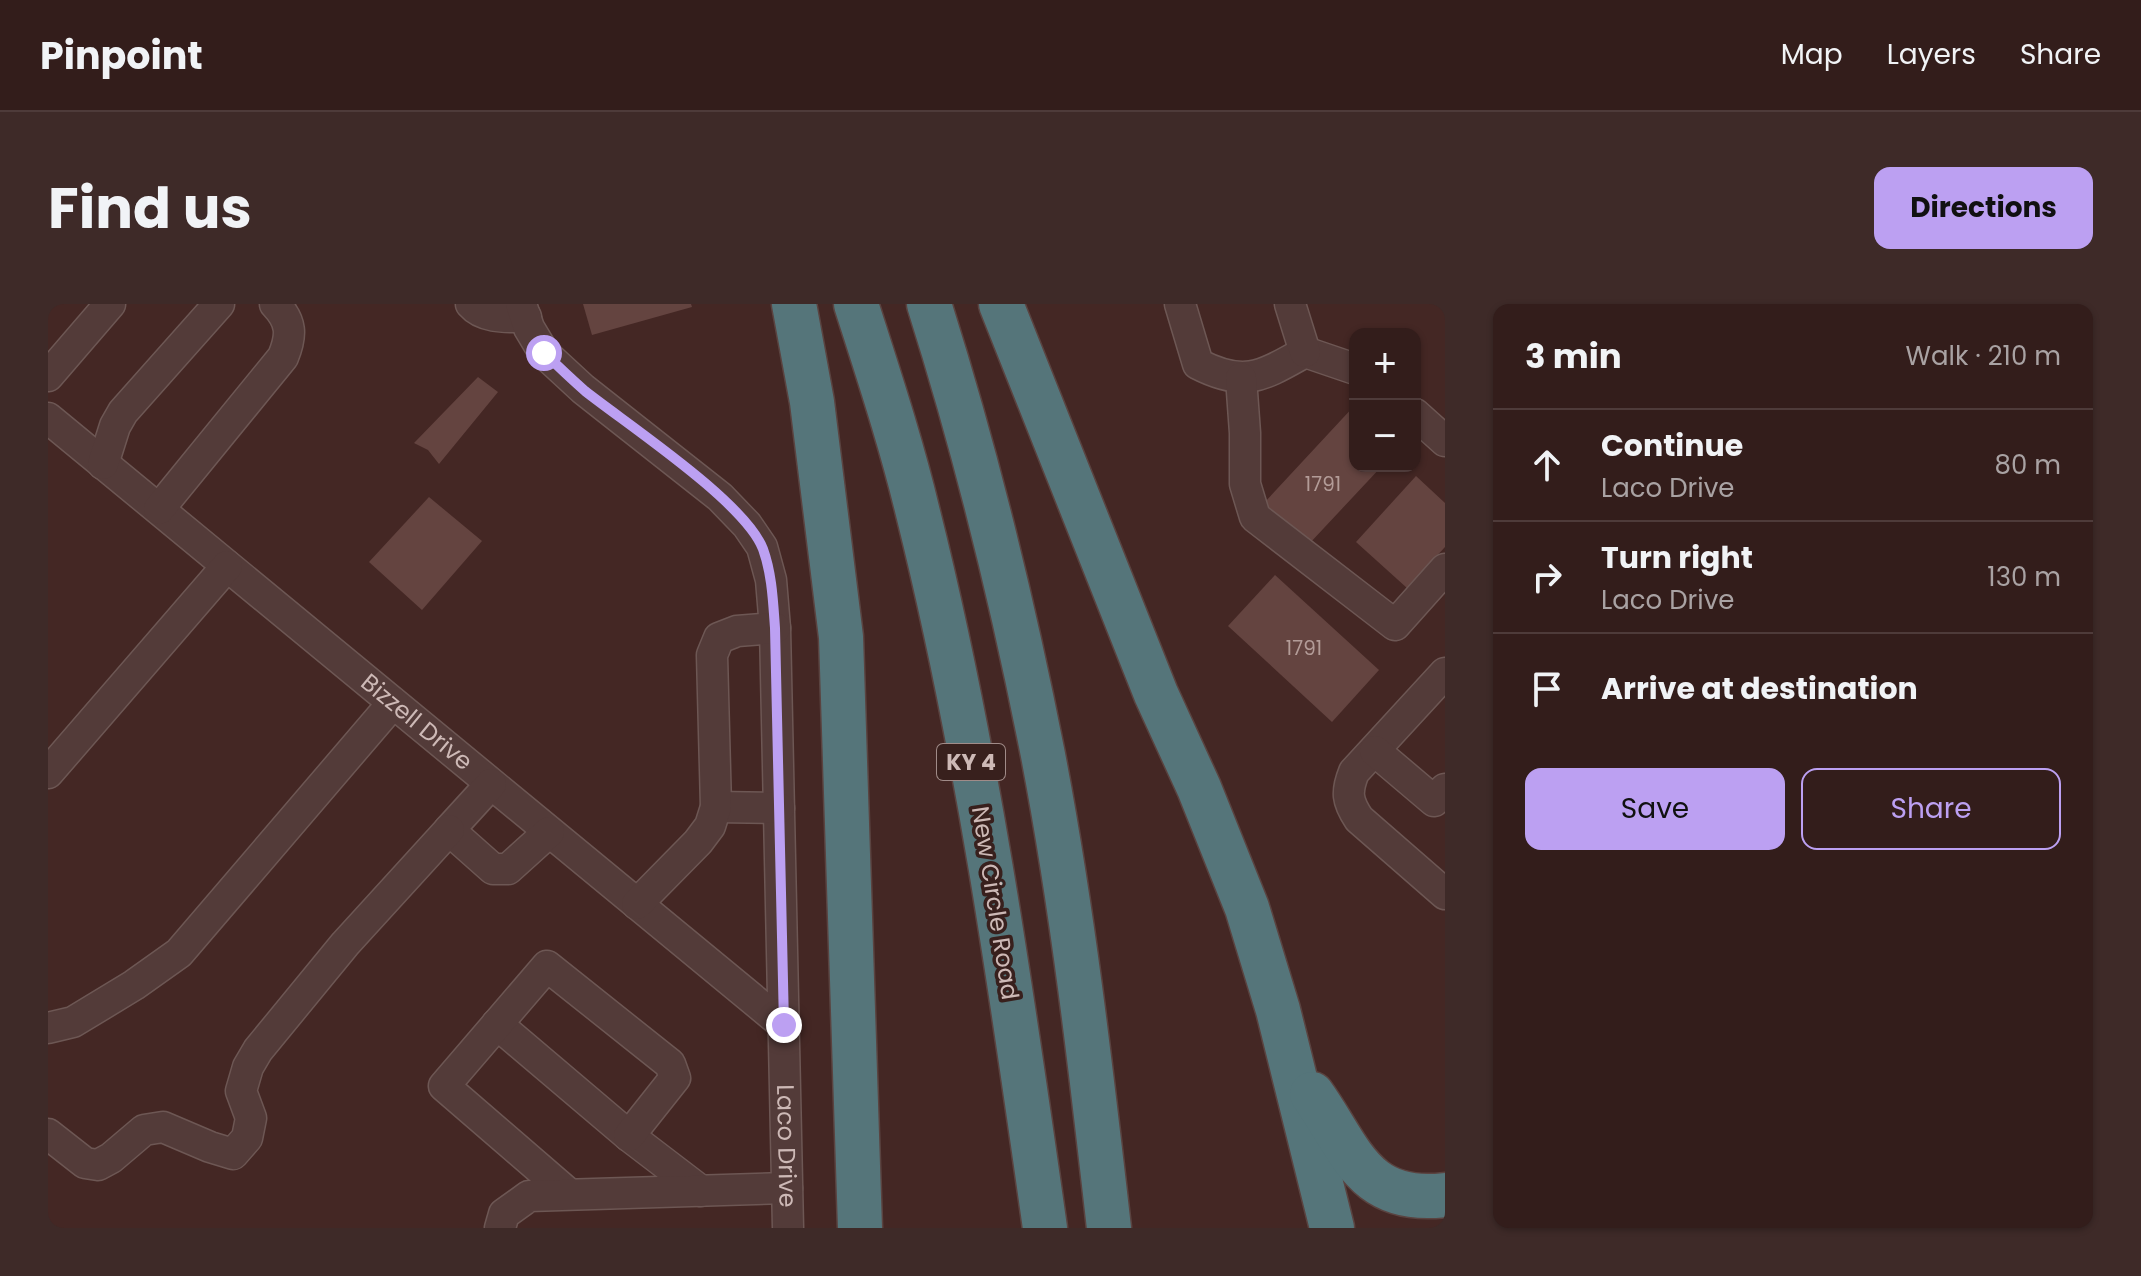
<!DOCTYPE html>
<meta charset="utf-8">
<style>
body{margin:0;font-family:Poppins,sans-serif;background:#3e2a28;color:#f1f3f6}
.controls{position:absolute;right:24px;top:24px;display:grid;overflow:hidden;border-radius:16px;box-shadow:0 2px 6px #0004}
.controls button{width:72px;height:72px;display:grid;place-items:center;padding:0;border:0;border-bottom:2px solid #4e3b3a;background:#331d1b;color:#f1f3f6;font:40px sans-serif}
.stop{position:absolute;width:24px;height:24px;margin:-18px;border:6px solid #bca0f2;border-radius:50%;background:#fff}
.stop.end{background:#bca0f2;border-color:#fff;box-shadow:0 2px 8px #0008}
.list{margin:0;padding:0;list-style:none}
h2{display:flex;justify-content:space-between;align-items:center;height:104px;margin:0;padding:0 32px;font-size:34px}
h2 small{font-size:26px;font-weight:400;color:#a9a2a3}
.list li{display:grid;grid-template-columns:52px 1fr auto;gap:24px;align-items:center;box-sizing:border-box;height:112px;padding:0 32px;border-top:2px solid #4e3b3a}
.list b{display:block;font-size:30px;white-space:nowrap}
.list p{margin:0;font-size:26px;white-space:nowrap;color:#a9a2a3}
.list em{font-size:26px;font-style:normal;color:#a9a2a3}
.actions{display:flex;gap:16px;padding:24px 32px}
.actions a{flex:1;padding:18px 0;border:2px solid #bca0f2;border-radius:16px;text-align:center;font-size:28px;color:#bca0f2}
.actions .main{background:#bca0f2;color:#111}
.icon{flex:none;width:44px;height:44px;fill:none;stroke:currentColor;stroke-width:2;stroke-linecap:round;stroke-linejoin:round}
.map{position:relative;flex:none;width:1397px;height:924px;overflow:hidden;border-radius:16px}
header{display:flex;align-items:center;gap:48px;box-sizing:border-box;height:112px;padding:0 40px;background:#331d1b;border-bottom:2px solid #4e3b3a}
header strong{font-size:38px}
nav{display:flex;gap:44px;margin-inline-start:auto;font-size:28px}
.intro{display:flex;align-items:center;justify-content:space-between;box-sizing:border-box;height:192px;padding:0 48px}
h1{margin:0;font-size:56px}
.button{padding:20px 36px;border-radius:16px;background:#bca0f2;color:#111;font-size:28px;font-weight:700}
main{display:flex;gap:48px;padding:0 48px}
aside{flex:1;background:#331d1b;border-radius:16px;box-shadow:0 2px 6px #0004}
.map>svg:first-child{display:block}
</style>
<header>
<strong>Pinpoint</strong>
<nav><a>Map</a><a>Layers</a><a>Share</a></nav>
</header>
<div class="intro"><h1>Find us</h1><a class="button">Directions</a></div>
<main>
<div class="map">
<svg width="1397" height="924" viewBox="0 0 1397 924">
<rect width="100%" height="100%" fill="#442724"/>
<g fill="#644440">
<path d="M535,0H643L644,3L544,31Z"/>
<path d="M430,73L450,88L391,160L380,146L366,139Z"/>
<path d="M1307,101V162H1334L1261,240L1216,199Z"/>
<path d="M1368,172L1397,199V243L1359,284L1308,238Z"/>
<path d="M381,193L434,237L374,306L321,258Z"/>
<path d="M1227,271L1331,366L1284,418L1180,322Z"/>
</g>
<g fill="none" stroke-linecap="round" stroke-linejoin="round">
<defs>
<g id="minor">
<path d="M423,0C436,15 460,13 478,13"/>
<path id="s1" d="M473,0L481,24L496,49L535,85L672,193L699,221L714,243L723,276L727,324L740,924"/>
<path d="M1132,0L1150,60C1197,84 1214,72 1257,48L1307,65"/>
<path d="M1242,0L1257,48"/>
<path d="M0,72L62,0"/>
<path d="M1193,74L1197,129V180L1207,213L1347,321L1397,265"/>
<path d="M1367,110L1397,137"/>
<path id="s2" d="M0,114L736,721"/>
<path d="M55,160L67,122L75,108L171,0"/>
<path d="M111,205L235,53C244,31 244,18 227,0"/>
<path d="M1397,369L1306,468C1298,488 1299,497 1311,515L1397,590"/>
<path d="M1327,447L1386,497L1397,485"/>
<path d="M0,469L179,262"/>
<path d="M443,480L401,526L445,565H460L501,528"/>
<path d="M668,503L731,504"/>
<path d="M589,600L650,538L662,522L668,503L664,351L671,334L689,327L727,324"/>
<path d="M449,720L581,832L653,887"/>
<path d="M0,724L25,718L86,681L131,649L345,399"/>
<path d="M0,830L37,859L50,861L63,854L96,826L115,823L162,843L185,850L199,834L203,814L193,787L200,763L210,746L297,640L401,526"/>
<path d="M521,890L396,782L499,662L622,760L627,774L581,832"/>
<path d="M452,924L456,910L481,892L739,884"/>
</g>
<g id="highway">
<path d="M746,0L764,98L793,333L812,924"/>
<path d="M808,0C830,69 853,138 870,209C929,444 963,684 997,924"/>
<path d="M881,0C928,148 965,299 995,451C1025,607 1043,766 1061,924"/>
<path d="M953,0L1108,390L1151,484L1199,604L1230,706L1284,924"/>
<path d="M1264,790C1303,844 1314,901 1397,891"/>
</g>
</defs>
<use href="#minor" stroke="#6d5754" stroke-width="33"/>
<use href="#highway" stroke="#5a4340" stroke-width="47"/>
<use href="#minor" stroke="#533b39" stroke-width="30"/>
<use href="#highway" stroke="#55757a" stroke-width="44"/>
</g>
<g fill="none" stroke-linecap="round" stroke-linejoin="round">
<path stroke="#bca0f2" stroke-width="10" d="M496,49C510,62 523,75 537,87C580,121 697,198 715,245C724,270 725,297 727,324L736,721"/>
</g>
<g text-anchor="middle" stroke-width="7" stroke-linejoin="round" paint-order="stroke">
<g font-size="20" fill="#b39c98">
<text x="1275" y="187">1791</text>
<text x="1256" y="351">1791</text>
</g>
<rect fill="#38201d" stroke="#a08b88" stroke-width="2" x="889" y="440" width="68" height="36" rx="6"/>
<g font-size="22" font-weight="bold" fill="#cdb9b6">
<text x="923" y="466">KY 4</text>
</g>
<g font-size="24" fill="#cdb9b6" stroke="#38201d">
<text dy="8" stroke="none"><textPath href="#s2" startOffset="478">Bizzell Drive</textPath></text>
<text transform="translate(947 599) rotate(81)" y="8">New Circle Road</text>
<text dy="8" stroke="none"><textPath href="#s1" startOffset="948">Laco Drive</textPath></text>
</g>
</g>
</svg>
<div class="controls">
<button>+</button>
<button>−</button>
</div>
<div class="stop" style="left:496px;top:49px"></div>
<div class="stop end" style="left:736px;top:721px"></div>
</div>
<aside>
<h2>3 min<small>Walk · 210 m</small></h2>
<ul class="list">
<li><svg class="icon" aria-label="ahead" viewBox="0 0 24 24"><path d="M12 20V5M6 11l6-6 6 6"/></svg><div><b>Continue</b><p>Laco Drive</p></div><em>80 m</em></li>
<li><svg class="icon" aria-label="right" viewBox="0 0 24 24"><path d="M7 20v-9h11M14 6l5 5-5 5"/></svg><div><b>Turn right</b><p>Laco Drive</p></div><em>130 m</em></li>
<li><svg class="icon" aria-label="arrive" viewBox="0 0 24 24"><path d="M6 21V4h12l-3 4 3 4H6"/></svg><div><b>Arrive at destination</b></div></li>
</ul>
<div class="actions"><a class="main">Save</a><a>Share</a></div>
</aside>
</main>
